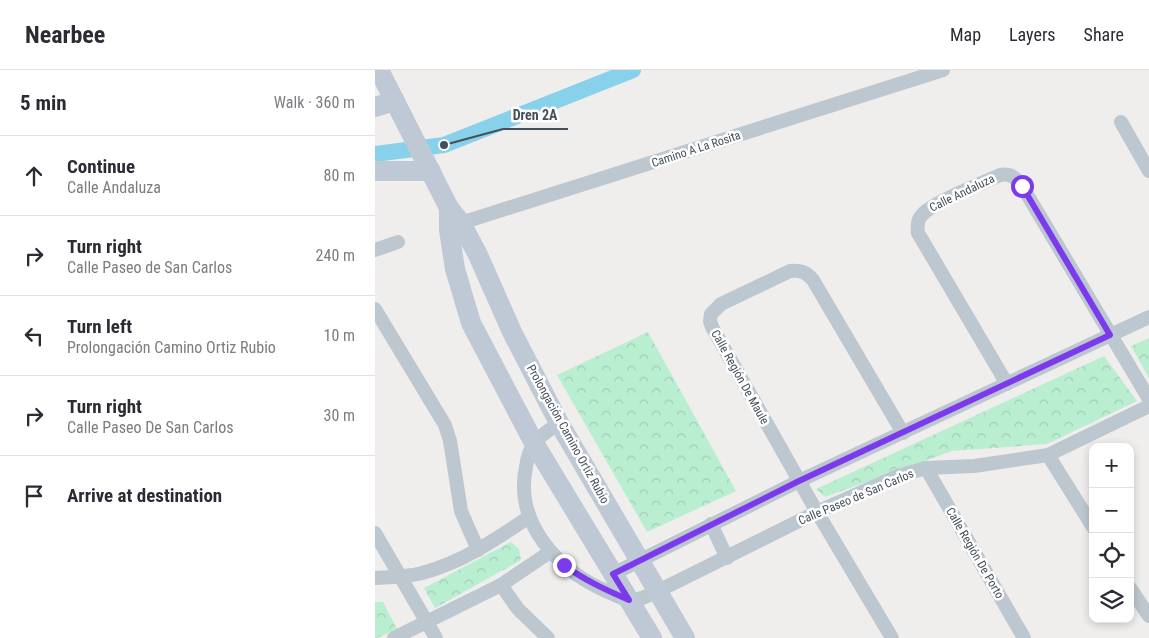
<!DOCTYPE html>
<meta charset="utf-8">
<style>
body{margin:0;font-family:"Roboto Condensed",sans-serif;background:#f2f2f3;color:#2b2b33}
.controls{position:absolute;right:15px;bottom:15px;display:grid;overflow:hidden;border-radius:10px;box-shadow:0 2px 8px #0003}
.controls button{width:45px;height:45px;display:grid;place-items:center;padding:0;border:0;border-bottom:1px solid #e1e1e2;background:#fff;color:#2b2b33;font:25px sans-serif}
.stop{position:absolute;width:15px;height:15px;margin:-11px;border:4px solid #7c3aed;border-radius:50%;background:#fff}
.stop.end{background:#7c3aed;border-color:#fff;box-shadow:0 1px 5px #0008}
.list{margin:0;padding:0;list-style:none}
h2{display:flex;justify-content:space-between;align-items:center;height:65px;margin:0;padding:0 20px;font-size:21px}
h2 small{font-size:16px;font-weight:400;color:#7c7c81}
.list li{display:grid;grid-template-columns:32px 1fr auto;gap:15px;align-items:center;box-sizing:border-box;height:80px;padding:0 20px;border-top:1px solid #e1e1e2}
.list b{display:block;font-size:19px;white-space:nowrap}
.list p{margin:0;font-size:16px;white-space:nowrap;color:#7c7c81}
.list em{font-size:16px;font-style:normal;color:#7c7c81}
.icon{flex:none;width:28px;height:28px;fill:none;stroke:currentColor;stroke-width:2;stroke-linecap:round;stroke-linejoin:round}
.map{position:relative;flex:none;width:774px;height:568px;overflow:hidden}
header{display:flex;align-items:center;gap:30px;box-sizing:border-box;height:70px;padding:0 25px;background:#fff;border-bottom:1px solid #e1e1e2}
header strong{font-size:24px}
nav{display:flex;gap:28px;margin-inline-start:auto;font-size:18px}
main{display:flex}
aside{flex:1;background:#fff}
.map>svg:first-child{display:block}
</style>
<header>
<strong>Nearbee</strong>
<nav><a>Map</a><a>Layers</a><a>Share</a></nav>
</header>
<main>
<aside>
<h2>5 min<small>Walk · 360 m</small></h2>
<ul class="list">
<li><svg class="icon" aria-label="ahead" viewBox="0 0 24 24"><path d="M12 20V5M6 11l6-6 6 6"/></svg><div><b>Continue</b><p>Calle Andaluza</p></div><em>80 m</em></li>
<li><svg class="icon" aria-label="right" viewBox="0 0 24 24"><path d="M7 20v-9h11M14 6l5 5-5 5"/></svg><div><b>Turn right</b><p>Calle Paseo de San Carlos</p></div><em>240 m</em></li>
<li><svg class="icon" aria-label="left" viewBox="0 0 24 24"><path d="M17 20v-9H6M10 6l-5 5 5 5"/></svg><div><b>Turn left</b><p>Prolongación Camino Ortiz Rubio</p></div><em>10 m</em></li>
<li><svg class="icon" aria-label="right" viewBox="0 0 24 24"><path d="M7 20v-9h11M14 6l5 5-5 5"/></svg><div><b>Turn right</b><p>Calle Paseo De San Carlos</p></div><em>30 m</em></li>
<li><svg class="icon" aria-label="arrive" viewBox="0 0 24 24"><path d="M6 21V4h12l-3 4 3 4H6"/></svg><div><b>Arrive at destination</b></div></li>
</ul>
</aside>
<div class="map">
<svg width="774" height="568" viewBox="0 0 774 568">
<defs>
<pattern id="park-crowns" width="20" height="18" patternUnits="userSpaceOnUse" patternTransform="scale(1.25)"><rect width="20" height="18" fill="#baeed1"/><path d="M2 6a3 3 0 1 1 6 0M12 15a3 3 0 1 1 6 0" fill="none" stroke="#a1ceb6"/></pattern>
</defs>
<rect width="100%" height="100%" fill="#f0eded"/>
<g fill="url(#park-crowns)">
<path d="M273,262L361,421L272,462L182,305Z"/>
<path d="M774,268V308L756,276Z"/>
<path d="M729,286L762,331L672,374L577,381L450,427L441,419Z"/>
<path d="M136,472L144,479L146,490L60,538L49,518Z"/>
<path d="M0,532H8L22,559L2,568H0Z"/>
</g>
<g fill="none" stroke-linecap="round" stroke-linejoin="round">
<path stroke="#87d1eb" stroke-width="16" d="M0,84L69,75L258,0"/>
<g stroke="#bdc7cf" stroke-width="14">
<path d="M746,52L774,101"/>
<path d="M79,157L86,153L568,0"/>
<path d="M0,180L23,172"/>
<path d="M0,239L70,355L75,371L86,441L103,480"/>
<path d="M632,314L543,163C542,156 542,150 547,145C556,133 608,113 625,105C636,103 641,108 647,116L774,329"/>
<path d="M184,353C176,359 166,365 160,372C155,379 152,389 151,397C139,452 182,499 229,520C236,523 246,529 254,530C263,531 275,525 283,521L442,442L523,406L551,398L599,396L673,385L774,336"/>
<path d="M673,385L718,457"/>
<path d="M551,398L649,568"/>
<path d="M336,454L352,488"/>
<path d="M0,463L61,568"/>
<path d="M238,504L424,411L774,247"/>
<path d="M0,508C15,507 32,507 47,503C86,493 120,470 154,447"/>
<path d="M126,515L143,539L173,568"/>
<path d="M755,518L774,546"/>
<path d="M19,568L126,515L175,482"/>
<path d="M517,568L442,442L337,257L335,251L336,244L346,234L415,201C426,200 431,202 438,210L528,363"/>
</g>
<g stroke="#bfc9d6" stroke-width="20">
<path d="M4,0L74,138L86,153L103,185L137,262L184,353L310,568"/>
<path d="M0,37L20,31"/>
<path d="M0,101H56"/>
<path d="M74,138V160L80,199L96,253L159,373L277,568"/>
</g>
</g>
<g fill="none" stroke-linecap="round" stroke-linejoin="round">
<path stroke="#7c3aed" stroke-width="6" d="M189,495C209,510 231,520 254,530L238,504L424,411L735,265L647,116"/>
</g>
<g text-anchor="middle" stroke-width="5" stroke-linejoin="round" paint-order="stroke">
<g font-size="12" fill="#454f5a" stroke="#fff">
<text transform="translate(321 79) rotate(-18)" y="4">Camino A La Rosita</text>
<text transform="translate(587 123) rotate(-26)" y="4">Calle Andaluza</text>
<text transform="translate(365 307) rotate(61)" y="4">Calle Región De Maule</text>
<text transform="translate(193 364) rotate(61)" y="4">Prolongación Camino Ortiz Rubio</text>
<text transform="translate(481 427) rotate(-23)" y="4">Calle Paseo de San Carlos</text>
<text transform="translate(600 483) rotate(60)" y="4">Calle Región De Porto</text>
</g>
</g>
<path fill="none" stroke="#454f5a" stroke-width="2" d="M69 75L128 59H193"/>
<circle fill="#454f5a" stroke="#fff" stroke-width="2" cx="69" cy="75" r="5"/>
<g font-size="14" text-anchor="middle" font-weight="bold" fill="#454f5a" stroke="#fff" stroke-width="5" stroke-linejoin="round" paint-order="stroke">
<text x="160" y="50">Dren 2A</text>
</g>
</svg>
<div class="controls">
<button>+</button>
<button>−</button>
<button><svg class="icon" aria-label="locate" viewBox="0 0 24 24"><circle cx="12" cy="12" r="6"/><path d="M12 2v4M12 18v4M2 12h4M18 12h4"/></svg></button>
<button><svg class="icon" aria-label="layers" viewBox="0 0 24 24"><path d="M12 4l9 5-9 5-9-5zM3 14l9 5 9-5"/></svg></button>
</div>
<div class="stop" style="left:647px;top:116px"></div>
<div class="stop end" style="left:189px;top:495px"></div>
</div>
</main>
